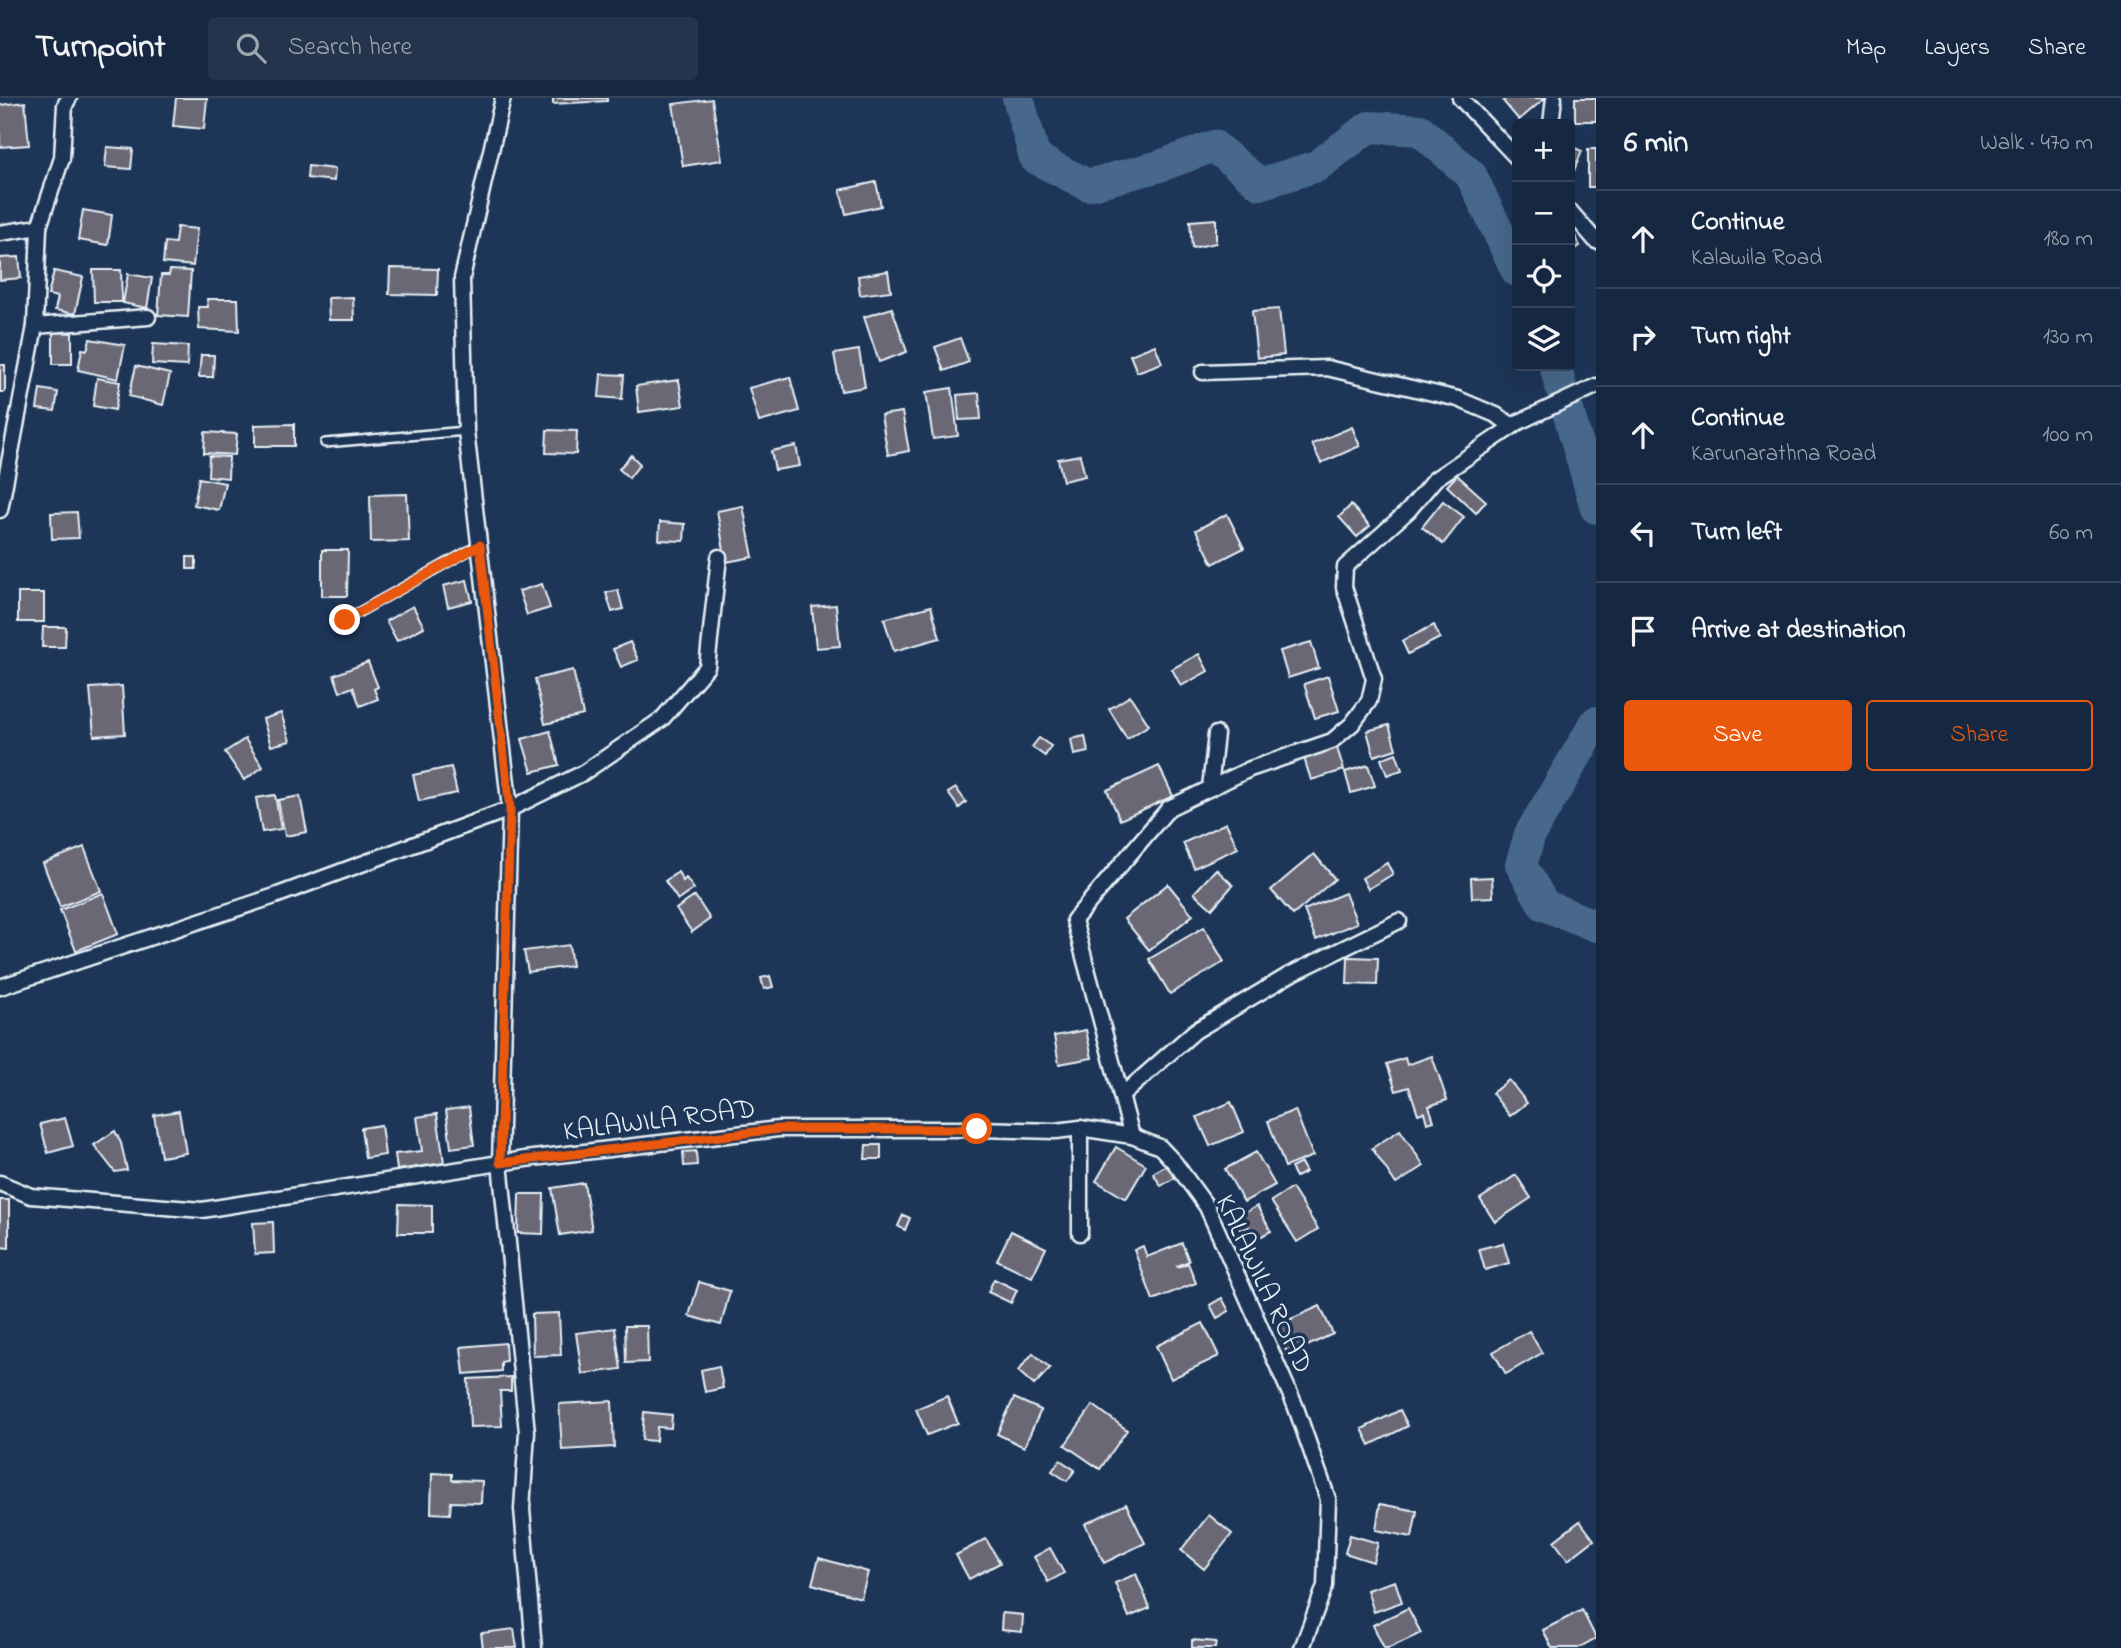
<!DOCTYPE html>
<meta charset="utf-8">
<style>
body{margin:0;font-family:"Indie Flower",sans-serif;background:#23344c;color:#f1f3f6}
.controls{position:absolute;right:21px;top:21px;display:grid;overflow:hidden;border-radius:7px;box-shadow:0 7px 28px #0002}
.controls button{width:63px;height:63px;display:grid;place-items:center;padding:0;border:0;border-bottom:2px solid #35445a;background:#162841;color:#f1f3f6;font:35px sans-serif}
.stop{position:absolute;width:21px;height:21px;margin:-16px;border:5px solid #ea580c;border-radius:50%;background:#fff}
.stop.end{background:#ea580c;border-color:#fff;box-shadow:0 2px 7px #0008}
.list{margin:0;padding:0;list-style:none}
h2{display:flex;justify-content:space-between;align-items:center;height:91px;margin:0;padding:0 28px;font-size:30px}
h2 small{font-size:23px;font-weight:400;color:#9ea6b1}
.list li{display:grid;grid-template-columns:46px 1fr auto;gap:21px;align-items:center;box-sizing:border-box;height:98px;padding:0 28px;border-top:2px solid #35445a}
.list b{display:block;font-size:26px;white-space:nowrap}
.list p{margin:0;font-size:23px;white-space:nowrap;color:#9ea6b1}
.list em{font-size:23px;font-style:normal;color:#9ea6b1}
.actions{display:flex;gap:14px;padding:21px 28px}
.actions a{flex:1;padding:16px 0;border:2px solid #ea580c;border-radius:7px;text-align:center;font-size:24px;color:#ea580c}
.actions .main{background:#ea580c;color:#fff}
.icon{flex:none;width:38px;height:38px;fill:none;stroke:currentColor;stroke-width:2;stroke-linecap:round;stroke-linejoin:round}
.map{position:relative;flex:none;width:1596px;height:1550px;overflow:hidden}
header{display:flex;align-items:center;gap:42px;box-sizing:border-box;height:98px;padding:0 35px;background:#162841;border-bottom:2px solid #35445a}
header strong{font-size:33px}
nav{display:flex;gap:38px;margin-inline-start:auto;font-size:24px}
.search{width:490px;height:63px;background:#23344c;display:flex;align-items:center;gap:18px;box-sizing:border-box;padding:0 24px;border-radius:7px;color:#9ea6b1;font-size:26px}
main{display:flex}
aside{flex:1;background:#162841}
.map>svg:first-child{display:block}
</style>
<header>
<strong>Turnpoint</strong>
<div class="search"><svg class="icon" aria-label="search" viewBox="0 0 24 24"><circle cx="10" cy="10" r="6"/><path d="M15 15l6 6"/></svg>Search here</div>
<nav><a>Map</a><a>Layers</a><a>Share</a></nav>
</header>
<main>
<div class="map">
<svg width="1596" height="1550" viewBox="0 0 1596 1550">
<rect width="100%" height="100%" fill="#1d3557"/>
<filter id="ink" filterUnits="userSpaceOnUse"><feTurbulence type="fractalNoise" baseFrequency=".0143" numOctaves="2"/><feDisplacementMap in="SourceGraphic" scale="14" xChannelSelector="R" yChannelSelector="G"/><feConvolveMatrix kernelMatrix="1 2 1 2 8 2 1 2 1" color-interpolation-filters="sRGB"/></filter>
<g filter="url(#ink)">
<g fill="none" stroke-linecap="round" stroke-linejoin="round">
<g stroke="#46688c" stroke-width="32">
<path d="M1018,0L1035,60L1088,87L1160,68L1214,48L1260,86L1317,68L1369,29L1420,32L1471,77L1517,173"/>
<path d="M1555,268L1596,410"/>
<path d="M1596,624L1530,736L1521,767L1544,807L1596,828"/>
</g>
</g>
<g fill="#6b6775" stroke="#e8f1f8" stroke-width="2">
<path d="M176,0H207L204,31L173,28Z"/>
<path d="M553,0H607V3L553,6Z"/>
<path d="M1506,0H1545L1519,22L1503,3Z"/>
<rect x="1575" y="0" width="21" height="23"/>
<path d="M712,1L722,62L683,68L673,6Z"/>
<path d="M25,4L29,47L0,49V7Z"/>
<path d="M1570,48L1582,53L1570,82Z"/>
<path d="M107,49L133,51L131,71L105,69Z"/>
<rect x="1588" y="51" width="8" height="38"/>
<path d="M308,68L335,71L334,83L307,80Z"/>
<path d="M876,84L881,108L846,116L840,92Z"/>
<path d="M83,112L112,117L108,147L78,142Z"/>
<path d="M1216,121V145L1192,150L1190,123Z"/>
<path d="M1570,128L1580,148L1570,153Z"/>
<path d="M177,129L197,131L193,168L163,165L165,144L175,145Z"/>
<path d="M19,159L21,180L0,182V160Z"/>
<path d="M390,170L438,171L437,197L389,196Z"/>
<path d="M93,172H121L122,204H94Z"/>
<path d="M170,172L191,173L188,219L158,217L161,177H169Z"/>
<path d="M54,173L83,179L75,216L55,212L58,199L48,197Z"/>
<path d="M888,173L891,193L860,197L858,178Z"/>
<path d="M128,176L152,180L147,210L123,205Z"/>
<path d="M353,199L354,222H329L328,200Z"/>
<path d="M207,201H238L239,233L199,231L198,209H208Z"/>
<path d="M892,210L907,254L879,264L864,219Z"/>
<path d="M1279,211L1284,257L1257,260L1252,213Z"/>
<path d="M53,234L72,235V266H53Z"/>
<path d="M960,240L969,264L944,273L935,249Z"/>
<path d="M90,241L125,247L118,281L78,272L82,251L87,252Z"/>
<path d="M153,246L188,248L187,268L152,266Z"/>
<path d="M1155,247L1162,265L1137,274L1130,257Z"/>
<path d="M859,252L865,289L841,293L834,256Z"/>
<path d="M201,257H214L213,279H199Z"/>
<rect x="0" y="267" width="5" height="27"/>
<path d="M136,268L170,276L163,307L129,298Z"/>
<path d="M601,276L624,277L622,301L599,299Z"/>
<path d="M790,279L799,313L759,324L749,290Z"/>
<path d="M97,280L120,284L115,312L93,308Z"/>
<path d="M679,282L683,308L639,314L636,288Z"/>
<path d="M952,290L958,338L933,341L926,294Z"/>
<path d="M40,291L58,294L55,313L37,311Z"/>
<path d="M979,295L981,321L959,322L957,297Z"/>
<path d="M902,314L909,353L888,357L881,317Z"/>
<path d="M294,326V348H255V327Z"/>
<path d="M1352,329L1360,348L1321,365L1312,346Z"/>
<path d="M547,332L577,333L576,356L546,355Z"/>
<path d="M205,334L237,336L235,357L204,355Z"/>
<path d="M796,348L800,368L775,372L771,353Z"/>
<path d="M631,357L640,366L629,380L619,371Z"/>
<path d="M1080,357L1085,378L1063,383L1058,361Z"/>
<path d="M209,358L229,359L228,380L208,378Z"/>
<path d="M1457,377L1486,403L1476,415L1447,388Z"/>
<path d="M199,380L225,385L219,412L194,407Z"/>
<path d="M407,396L409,443L371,444L370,397Z"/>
<path d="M1443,403L1464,419L1443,446L1422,429Z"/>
<path d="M1351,407L1370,428L1357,439L1339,419Z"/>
<path d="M743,408L753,459L726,464L717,413Z"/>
<path d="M77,414L79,440L52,441L51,415Z"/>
<path d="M1227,416L1244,450L1213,466L1196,432Z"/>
<path d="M660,424L685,426L684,443L659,442Z"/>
<path d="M322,452H348L347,498H322Z"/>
<rect x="187" y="459" width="9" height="12"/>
<path d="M467,482L472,503L448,509L443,488Z"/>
<path d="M542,486L550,510L527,517L519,493Z"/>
<path d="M618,492L623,511L612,514L606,495Z"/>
<rect x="18" y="495" width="26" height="29"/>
<path d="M836,507L840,548L816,550L812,509Z"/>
<path d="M413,508L424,529L397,543L386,523Z"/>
<path d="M931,508L940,540L894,553L884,521Z"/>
<path d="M1434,527L1440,540L1408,556L1402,543Z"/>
<path d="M43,529H66L65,549H42Z"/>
<path d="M630,544L638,562L621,569L613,551Z"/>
<path d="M1311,544L1319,570L1288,580L1280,553Z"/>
<path d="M1199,556L1208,573L1181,588L1172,571Z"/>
<path d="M368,564L378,589L374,591L378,601L360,608L353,589L340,594L334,577Z"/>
<path d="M573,572L583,617L545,626L535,581Z"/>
<path d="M1328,578L1339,613L1315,620L1304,586Z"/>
<path d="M122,588L125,636L94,638L90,590Z"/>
<path d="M1130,598L1149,627L1127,641L1109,611Z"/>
<path d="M281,615L290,643L271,648L263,621Z"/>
<path d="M1389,627L1396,651L1374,658L1367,633Z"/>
<path d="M550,633L559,667L532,674L522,641Z"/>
<path d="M1085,638L1088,654L1074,657L1071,641Z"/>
<path d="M1039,640L1051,648L1045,658L1032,649Z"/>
<path d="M245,641L263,669L244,682L225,654Z"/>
<path d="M1337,650L1344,672L1311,682L1304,660Z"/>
<path d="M1396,655L1402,672L1387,677L1381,661Z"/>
<path d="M1368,667L1375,688L1351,695L1345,674Z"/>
<path d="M1159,668L1173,698L1120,722L1107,692Z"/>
<path d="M451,669L457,695L419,703L413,677Z"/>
<path d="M956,690L966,704L959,710L948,695Z"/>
<path d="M275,697L281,731L262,734L256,700Z"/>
<path d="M300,698L307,734L285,738L278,702Z"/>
<path d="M1226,725L1238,750L1194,770L1183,745Z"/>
<path d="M84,749L101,793L60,809L43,765Z"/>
<path d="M1314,756L1335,781L1293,817L1271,792Z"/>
<path d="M1387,765L1393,776L1368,791L1362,780Z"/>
<path d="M1216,771L1233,787L1212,811L1194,795Z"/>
<path d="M678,774L683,783L686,780L694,791L678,802L665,783Z"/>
<path d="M1492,779L1493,799L1472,800L1471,780Z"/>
<path d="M1168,786L1193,817L1149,852L1124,821Z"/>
<path d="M103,795L118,836L76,853L60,812Z"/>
<path d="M1345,795L1357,825L1316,842L1304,812Z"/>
<path d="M695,798L710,821L692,834L676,811Z"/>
<path d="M1204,829L1224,864L1170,896L1149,861Z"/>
<path d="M569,847L572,868L528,874L524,853Z"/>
<path d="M1348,859L1378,860L1377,887L1347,886Z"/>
<path d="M770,878L773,889L764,891L761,880Z"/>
<path d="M1086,932L1092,960L1059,966L1054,938Z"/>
<path d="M1432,958L1447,1002L1429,1008L1434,1023L1427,1025L1424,1014L1418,1016L1409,989L1396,993L1387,966L1405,960L1407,967Z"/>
<path d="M1509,982L1527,1005L1510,1018L1492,995Z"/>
<path d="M1231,1004L1244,1034L1210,1048L1197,1019Z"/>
<path d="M469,1009L474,1047L451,1050L446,1012Z"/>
<path d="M1295,1012L1313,1058L1285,1069L1268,1023Z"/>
<path d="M179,1013L186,1055L161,1059L154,1017Z"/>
<path d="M437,1016L444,1065L397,1072L395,1056L422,1053L417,1019Z"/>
<path d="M65,1020L73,1048L48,1055L40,1026Z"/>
<path d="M381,1027L385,1057L365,1060L361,1030Z"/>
<path d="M1400,1032L1424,1068L1396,1086L1372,1050Z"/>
<path d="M115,1033L121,1045L127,1072L115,1074L94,1047Z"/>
<path d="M866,1047H881V1061H865Z"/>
<path d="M1116,1049L1146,1067L1126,1101L1096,1083Z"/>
<path d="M696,1053L697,1067L684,1068L683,1054Z"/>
<path d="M1256,1054L1275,1087L1244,1104L1225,1071Z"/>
<path d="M1170,1065L1178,1078L1161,1088L1153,1075Z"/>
<path d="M1301,1065L1306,1074L1296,1079L1291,1070Z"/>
<path d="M1516,1077L1531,1100L1495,1124L1480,1101Z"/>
<path d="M584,1085L592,1132L560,1137L552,1090Z"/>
<path d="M1292,1090L1318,1131L1297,1144L1271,1103Z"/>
<path d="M519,1096H544L543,1136L518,1135Z"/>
<path d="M0,1102H9V1150L0,1149Z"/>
<path d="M399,1106L432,1107V1135H398Z"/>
<path d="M1257,1108L1271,1133L1256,1141L1249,1129L1241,1133L1234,1121Z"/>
<path d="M903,1117L910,1120L905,1132L898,1128Z"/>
<path d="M273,1124L274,1155L255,1156L253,1125Z"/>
<path d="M1011,1133L1046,1150L1032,1179L997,1162Z"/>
<path d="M1182,1145L1189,1163L1177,1168L1178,1169L1188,1165L1196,1185L1153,1202L1134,1152L1143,1148L1147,1159Z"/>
<path d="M1503,1145L1509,1165L1485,1172L1479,1151Z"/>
<path d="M994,1181L1017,1192L1011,1205L988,1194Z"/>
<path d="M699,1184L730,1193L721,1227L689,1218Z"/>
<path d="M1222,1200L1229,1213L1217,1220L1210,1207Z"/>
<path d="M1320,1208L1333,1236L1288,1257L1275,1228Z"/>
<path d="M559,1215L561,1257L533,1258L532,1216Z"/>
<path d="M1203,1225L1219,1258L1171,1281L1156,1248Z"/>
<path d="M625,1228H647L648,1264L626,1265Z"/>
<path d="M615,1230L621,1271L582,1276L576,1235Z"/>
<path d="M1529,1233L1542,1255L1506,1276L1493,1254Z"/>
<path d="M505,1245L506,1263L501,1264V1273L464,1276L461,1249Z"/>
<path d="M1033,1255L1050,1270L1034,1287L1018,1273Z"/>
<path d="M719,1268L723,1290L705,1294L701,1272Z"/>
<path d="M511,1279V1293H500L502,1328L470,1329L468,1281Z"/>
<path d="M947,1298L958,1325L927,1337L916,1311Z"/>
<path d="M1014,1300L1041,1312L1024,1349L997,1336Z"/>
<path d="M612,1303L614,1349L562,1352L559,1306Z"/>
<path d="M1093,1307L1127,1332L1100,1371L1065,1347Z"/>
<path d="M1400,1312L1408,1328L1370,1347L1362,1331Z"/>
<path d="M644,1314L672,1317L671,1330L657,1329L656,1343L642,1342Z"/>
<path d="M1060,1362L1075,1372L1067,1383L1052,1373Z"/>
<path d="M432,1375L452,1376V1382L482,1383L481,1405L451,1404L450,1416L431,1415Z"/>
<path d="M1126,1406L1145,1445L1104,1465L1085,1426Z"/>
<path d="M1380,1406L1417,1413L1412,1439L1376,1432Z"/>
<path d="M1209,1417L1232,1436L1204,1471L1181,1452Z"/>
<path d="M1580,1423L1594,1442L1568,1462L1554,1443Z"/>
<path d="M1350,1437L1378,1445L1373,1464L1345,1455Z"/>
<path d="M986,1441L1000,1465L969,1481L956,1457Z"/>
<path d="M1050,1450L1064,1475L1048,1484L1034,1459Z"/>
<path d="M819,1460L868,1474L861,1500L812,1486Z"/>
<path d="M1136,1476L1150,1510L1129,1519L1115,1485Z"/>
<path d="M1395,1483L1402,1504L1374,1514L1367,1492Z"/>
<path d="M1408,1510L1421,1535L1389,1550H1384L1373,1527Z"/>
<path d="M1582,1512L1596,1540L1578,1550H1552L1543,1532Z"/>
<path d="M1002,1515L1023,1517L1022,1534L1001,1532Z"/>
<path d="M514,1531L517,1550H483L481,1535Z"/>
<path d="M1192,1542L1216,1544L1215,1550H1192Z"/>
</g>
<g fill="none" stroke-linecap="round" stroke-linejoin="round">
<defs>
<g id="lane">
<path d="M325,345L466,333"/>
<path d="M345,522L479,447"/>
</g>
<g id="street">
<path d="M503,0L462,180L466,333L510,711L500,1065L527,1334L522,1411L534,1550"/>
<path d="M1460,0L1517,60"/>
<path d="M1551,26L1554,0"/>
<path d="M1570,113L1596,143"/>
<path d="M0,135L39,129L62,60L65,7L69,0"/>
<path d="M35,228L148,219"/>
<path d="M1203,274L1327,270L1458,301L1496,317L1513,328"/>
<path d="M0,412L35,228L39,129"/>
<path d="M1210,690L1216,636"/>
<path d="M0,889L275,798L510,711L583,675L662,621L707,569L719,459"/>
<path d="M1121,998L1195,933L1289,877L1399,823"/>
<path d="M1132,1038L1074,822L1169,710L1250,671L1332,643L1352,626L1369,603L1374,581L1344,489L1345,469L1408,413L1435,381L1519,324L1596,288"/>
<path d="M0,1085L31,1098L202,1112L525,1061L778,1031H977L1056,1033L1080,1030L1132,1038L1160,1049L1175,1065L1207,1109L1295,1307L1328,1401L1325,1488L1302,1550"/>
<path d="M1080,1135V1030"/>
</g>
</defs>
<use href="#lane" stroke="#e8f1f8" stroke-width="12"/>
<use href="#street" stroke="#e8f1f8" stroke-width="19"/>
<use href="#lane" stroke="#1d3557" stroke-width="7"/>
<use href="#street" stroke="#1d3557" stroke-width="14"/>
</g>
</g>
<g fill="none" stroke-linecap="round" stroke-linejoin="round" filter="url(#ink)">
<path stroke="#ea580c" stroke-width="9" d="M345,522L480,447L510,711L500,1065L778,1031H977"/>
</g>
<g text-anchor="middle" stroke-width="7" stroke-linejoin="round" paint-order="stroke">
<g font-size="28" fill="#e8f1f8" stroke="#1d3557">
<text transform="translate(659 1020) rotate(-7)" y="10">KALAWILA ROAD</text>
<text transform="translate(1266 1185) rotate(65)" y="10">KALAWILA ROAD</text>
</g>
</g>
</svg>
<div class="controls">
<button>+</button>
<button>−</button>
<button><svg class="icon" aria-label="locate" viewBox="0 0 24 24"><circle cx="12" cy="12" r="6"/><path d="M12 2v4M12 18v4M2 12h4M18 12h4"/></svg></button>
<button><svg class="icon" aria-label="layers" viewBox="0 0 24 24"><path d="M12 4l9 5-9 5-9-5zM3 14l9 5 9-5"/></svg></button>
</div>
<div class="stop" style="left:977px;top:1031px"></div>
<div class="stop end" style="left:345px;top:522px"></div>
</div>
<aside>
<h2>6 min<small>Walk · 470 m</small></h2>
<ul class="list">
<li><svg class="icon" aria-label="ahead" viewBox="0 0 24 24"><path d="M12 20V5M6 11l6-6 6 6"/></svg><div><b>Continue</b><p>Kalawila Road</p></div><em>180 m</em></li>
<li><svg class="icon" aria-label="right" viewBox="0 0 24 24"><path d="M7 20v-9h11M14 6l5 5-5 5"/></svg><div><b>Turn right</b></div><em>130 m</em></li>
<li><svg class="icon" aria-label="ahead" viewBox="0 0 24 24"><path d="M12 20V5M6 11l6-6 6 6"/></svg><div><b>Continue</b><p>Karunarathna Road</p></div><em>100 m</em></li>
<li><svg class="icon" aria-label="left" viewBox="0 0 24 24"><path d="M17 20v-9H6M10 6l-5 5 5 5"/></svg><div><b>Turn left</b></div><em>60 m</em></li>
<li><svg class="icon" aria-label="arrive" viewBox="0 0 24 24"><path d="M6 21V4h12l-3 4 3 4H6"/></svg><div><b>Arrive at destination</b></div></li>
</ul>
<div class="actions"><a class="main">Save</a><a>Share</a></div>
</aside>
</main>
